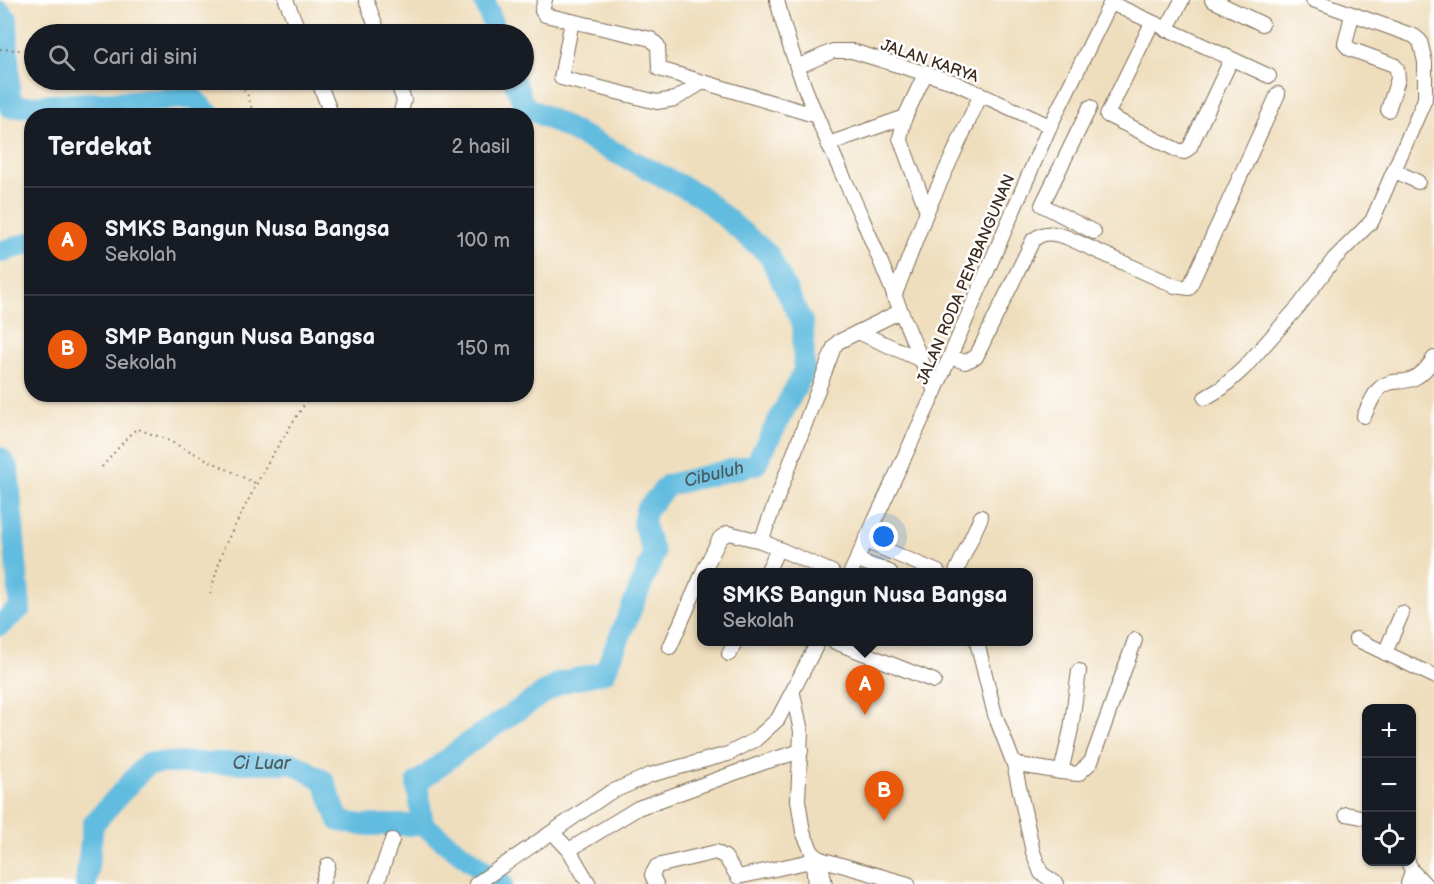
<!DOCTYPE html>
<html lang="id">
<meta charset="utf-8">
<style>
body{margin:0;font-family:"Balsamiq Sans",sans-serif;background:#20242c;color:#f1f3f6}
.controls{position:absolute;right:18px;bottom:18px;display:grid;overflow:hidden;border-radius:12px;box-shadow:0 2px 4px #0004}
.controls button{width:54px;height:54px;display:grid;place-items:center;padding:0;border:0;border-bottom:2px solid #363941;background:#171b24;color:#f1f3f6;font:30px sans-serif}
.you{position:absolute;left:884px;top:537px;width:21px;height:21px;margin:-15px;border:4px solid #fff;border-radius:50%;background:#1a73e8;box-shadow:0 0 0 9px #1a73e833}
.badge{display:grid;place-items:center;width:39px;height:39px;border-radius:50%;background:#ea580c;color:#fff;font-size:20px;font-weight:700}
.pin{position:absolute;translate:-50% -50px;filter:drop-shadow(0 2px 3px #0008)}
.pin::after{content:'';position:absolute;top:32px;width:21px;height:18px;background:inherit;clip-path:polygon(0 0,100% 0,50% 100%)}
.popup{position:absolute;left:697px;top:568px;width:336px;height:78px;box-sizing:border-box;display:grid;place-content:center;border-radius:12px;background:#171b24;filter:drop-shadow(0 2px 4px #0005);font-size:20px;white-space:nowrap;color:#9ea1a6}
.popup b{font-size:22px;color:#f1f3f6}
.popup::after{content:'';position:absolute;left:50%;top:100%;margin-left:-12px;border:12px solid transparent;border-top-color:#171b24}
.list{margin:0;padding:0;list-style:none}
h2{display:flex;justify-content:space-between;align-items:center;height:78px;margin:0;padding:0 24px;font-size:26px}
h2 small{font-size:20px;font-weight:400;color:#9ea1a6}
.list li{display:grid;grid-template-columns:39px 1fr auto;gap:18px;align-items:center;box-sizing:border-box;height:108px;padding:0 24px;border-top:2px solid #363941}
.list b{display:block;font-size:22px;white-space:nowrap}
.list p{margin:0;font-size:20px;white-space:nowrap;color:#9ea1a6}
.list em{font-size:20px;font-style:normal;color:#9ea1a6}
.icon{flex:none;width:33px;height:33px;fill:none;stroke:currentColor;stroke-width:2;stroke-linecap:round;stroke-linejoin:round}
.map{position:relative;flex:none;width:1434px;height:884px;overflow:hidden}
.search{position:absolute;background:#171b24;box-shadow:0 2px 4px #0004;left:24px;top:24px;width:510px;height:66px;display:flex;align-items:center;gap:15px;box-sizing:border-box;padding:0 21px;border-radius:33px;color:#9ea1a6;font-size:22px}
.panel{position:absolute;background:#171b24;box-shadow:0 2px 4px #0004;left:24px;top:108px;width:510px;height:294px;border-radius:24px}
.map>svg:first-child{display:block}
</style>
<div class="map">
<svg width="1434" height="884" viewBox="0 0 1434 884">
<rect width="100%" height="100%" fill="#fff"/>
<filter id="ink" filterUnits="userSpaceOnUse"><feTurbulence type="fractalNoise" baseFrequency=".0167" numOctaves="2"/><feDisplacementMap in="SourceGraphic" scale="12" xChannelSelector="R" yChannelSelector="G"/><feConvolveMatrix kernelMatrix="1 2 1 2 8 2 1 2 1" color-interpolation-filters="sRGB"/></filter>
<filter id="wash" filterUnits="userSpaceOnUse"><feTurbulence type="fractalNoise" baseFrequency=".008" numOctaves="4" result="noise"/><feDisplacementMap in="SourceGraphic" scale="24" xChannelSelector="R" yChannelSelector="G"/><feGaussianBlur stdDeviation="1.35" result="paint"/><feColorMatrix in="noise" values="0 0 0 0 0 0 0 0 0 0 0 0 0 0 0 0 0 1.4 0 .05"/><feComposite in="paint" operator="in"/></filter>
<g filter="url(#wash)">
<rect width="100%" height="100%" fill="#efdebd"/>
<g fill="none" stroke-linecap="round" stroke-linejoin="round">
<g stroke="#62bcdf" stroke-width="22">
<path d="M484,0L497,34"/>
<path d="M0,12L7,19L10,107L193,98L211,116"/>
<path d="M0,252L32,242"/>
<path d="M0,458L8,468L20,608L0,625"/>
<path id="s1" d="M423,825L417,783L467,744L559,683L605,672L654,554L643,523L646,510L668,485L756,464L804,371L803,324L769,255L699,195L524,106L514,80"/>
<path id="s2" d="M86,884L93,824L148,763H293L324,781L339,821L362,825H423L502,884"/>
</g>
</g>
</g>
<g filter="url(#ink)">
<g fill="none" stroke-linecap="round" stroke-linejoin="round">
<defs>
<g id="minor">
<path d="M286,0L300,34"/>
<path d="M366,0L379,34"/>
<path d="M545,0L542,11L545,15L651,39L658,46L659,69L703,82"/>
<path d="M777,0C795,77 830,146 862,218C887,275 909,334 935,391"/>
<path d="M1212,0L1262,24"/>
<path d="M1111,3L1269,76"/>
<path d="M1352,15L1345,44L1350,49L1394,65L1397,69L1398,79L1388,110"/>
<path d="M572,21L561,78L657,102L675,99L703,82L814,115"/>
<path d="M1152,23L1107,115L1177,150L1184,152L1190,147L1231,60"/>
<path d="M1166,30L1182,0"/>
<path d="M797,67L833,51H852L953,82L1050,126"/>
<path d="M926,72L905,117L900,138L927,211"/>
<path d="M318,80L332,116"/>
<path d="M396,80L404,100L400,116"/>
<path d="M1090,107L1042,205L1094,232"/>
<path d="M828,144L905,117"/>
<path d="M1395,171L1418,182"/>
<path d="M894,297L927,211L981,94"/>
<path d="M858,332L921,360"/>
<path d="M950,357L965,362L976,357L1033,240C1045,231 1052,233 1066,237L1175,286L1189,288L1278,94"/>
<path d="M1205,398L1222,388L1244,368L1299,306L1334,259L1372,221L1425,99V62L1420,41L1414,36L1313,0"/>
<path d="M1364,416C1368,408 1372,397 1378,390C1395,372 1411,395 1434,358"/>
<path d="M761,541L834,347L838,342L899,312"/>
<path d="M865,541L938,572"/>
<path d="M857,560L890,572"/>
<path d="M703,572L720,538L728,533L761,541L832,572"/>
<path d="M767,572L778,549"/>
<path d="M851,572L935,391L1050,126L1112,0"/>
<path d="M956,572L981,517"/>
<path d="M1356,639L1434,676"/>
<path d="M835,642L934,681"/>
<path d="M977,642L995,715L1014,764L1033,852L1041,873L1057,884"/>
<path d="M670,647L702,575"/>
<path d="M1385,653L1402,613"/>
<path d="M729,654L735,642"/>
<path d="M793,694L801,731L798,800L803,832L812,852L820,859L825,884"/>
<path d="M1014,764L1061,772L1071,729L1079,671"/>
<path d="M1061,772L1078,774L1091,762L1135,640"/>
<path d="M1346,814L1366,818"/>
<path d="M553,833L569,850L589,884"/>
<path d="M569,850L638,808L765,762L801,751"/>
<path d="M812,854L815,884"/>
<path d="M1408,862L1412,871L1408,884"/>
<path d="M1412,871L1425,884"/>
<path d="M322,884L328,865"/>
<path d="M377,884L392,840"/>
<path d="M476,884L609,793L650,775L728,754L755,740L778,719L818,642"/>
<path d="M656,884L652,875L657,866L716,852L725,857L738,877L820,859L908,884"/>
</g>
</defs>
<use href="#minor" stroke="#7a6956" stroke-width="16"/>
<g stroke="#7a6956" stroke-width="2" stroke-dasharray="1.5 4.5" stroke-linecap="butt">
<path d="M0,49L34,51"/>
<path d="M237,80L248,96L254,116"/>
<path d="M102,467L132,432L138,429L163,438L257,484"/>
<path d="M210,594L223,549L269,460L311,394"/>
</g>
<use href="#minor" stroke="#fff" stroke-width="14"/>
</g>
</g>
<g text-anchor="middle" stroke-width="5" stroke-linejoin="round" paint-order="stroke">
<g font-size="16" fill="#3b2a1e" stroke="#fff">
<text transform="translate(930 60) rotate(19)" y="6">JALAN KARYA</text>
<text transform="translate(965 279) rotate(-67)" y="6">JALAN RODA PEMBANGUNAN</text>
</g>
<g font-size="18" font-style="italic" fill="#495d62" stroke="#fff">
<text dy="6" stroke="none"><textPath href="#s1" startOffset="518">Cibuluh</textPath></text>
<text dy="6" stroke="none"><textPath href="#s2" startOffset="256">Ci Luar</textPath></text>
</g>
</g>
</svg>
<div class="controls">
<button>+</button>
<button>−</button>
<button><svg class="icon" aria-label="locate" viewBox="0 0 24 24"><circle cx="12" cy="12" r="6"/><path d="M12 2v4M12 18v4M2 12h4M18 12h4"/></svg></button>
</div>
<div class="you"></div>
<div class="pin badge" style="left:865px;top:715px">A</div>
<div class="popup"><b>SMKS Bangun Nusa Bangsa</b>Sekolah</div>
<div class="pin badge" style="left:884px;top:821px">B</div>
<div class="search"><svg class="icon" aria-label="search" viewBox="0 0 24 24"><circle cx="10" cy="10" r="6"/><path d="M15 15l6 6"/></svg>Cari di sini</div>
<section class="panel">
<h2>Terdekat<small>2 hasil</small></h2>
<ul class="list">
<li><span class="badge">A</span><div><b>SMKS Bangun Nusa Bangsa</b><p>Sekolah</p></div><em>100 m</em></li>
<li><span class="badge">B</span><div><b>SMP Bangun Nusa Bangsa</b><p>Sekolah</p></div><em>150 m</em></li>
</ul>
</section>
</div>
